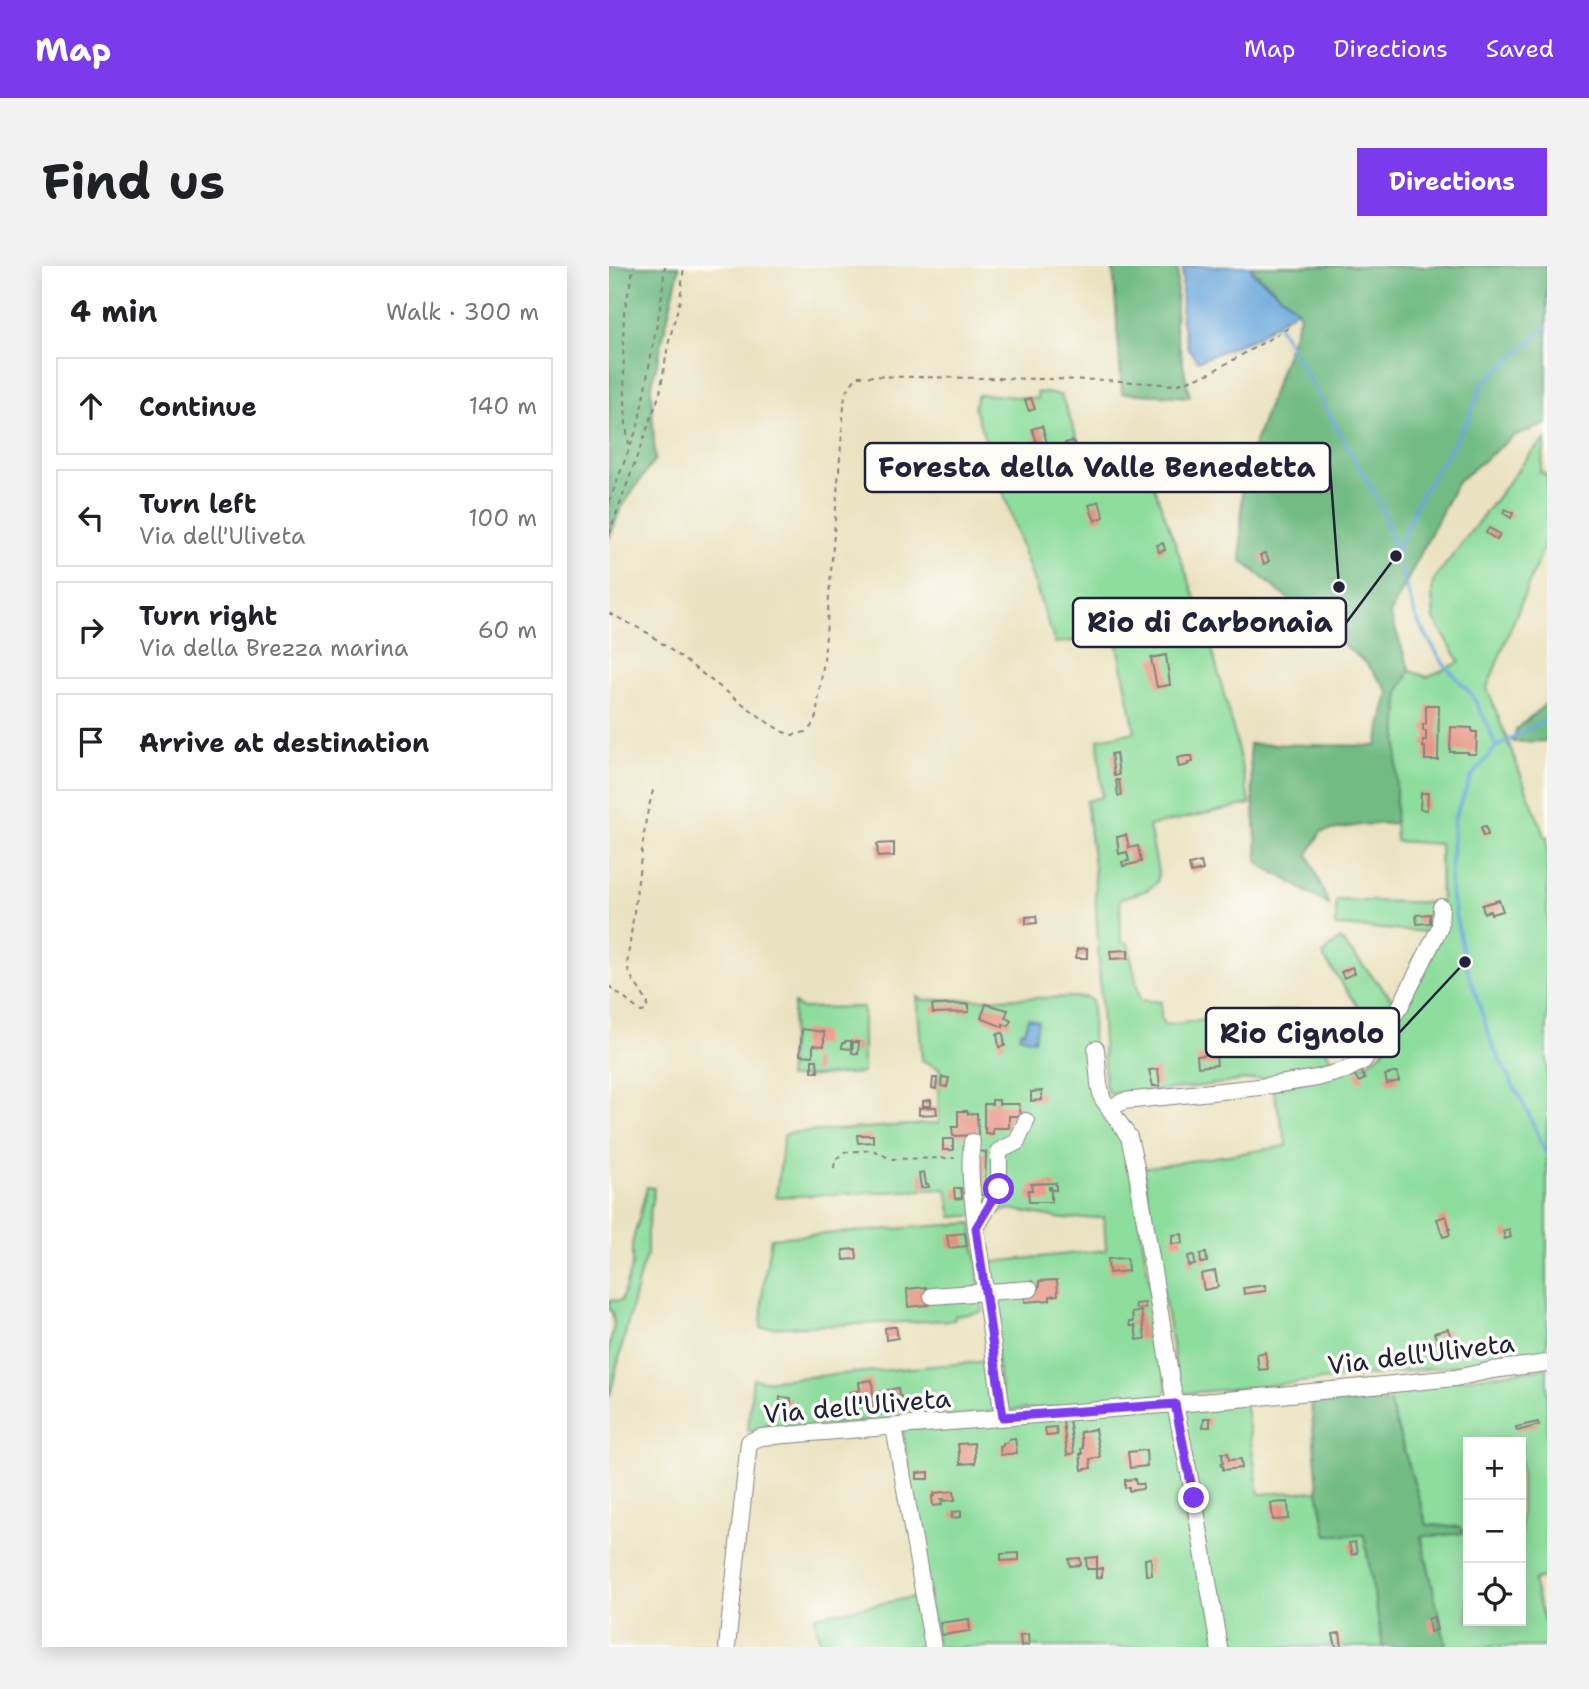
<!DOCTYPE html>
<meta charset="utf-8">
<style>
body{margin:0;font-family:"Shantell Sans",sans-serif;background:#f2f2f2;color:#202124}
.controls{position:absolute;right:21px;bottom:21px;display:grid;overflow:hidden;border-radius:0px;box-shadow:0 4px 18px #0003}
.controls button{width:63px;height:63px;display:grid;place-items:center;padding:0;border:0;border-bottom:2px solid #e0e0e0;background:#fff;color:#202124;font:35px sans-serif}
.stop{position:absolute;width:21px;height:21px;margin:-16px;border:5px solid #7c3aed;border-radius:50%;background:#fff}
.stop.end{background:#7c3aed;border-color:#fff;box-shadow:0 2px 7px #0008}
.list{margin:0;padding:0;list-style:none}
h2{display:flex;justify-content:space-between;align-items:center;height:91px;margin:0;padding:0 28px;font-size:30px}
h2 small{font-size:23px;font-weight:400;color:#757577}
.list li{display:grid;grid-template-columns:46px 1fr auto;gap:21px;align-items:center;box-sizing:border-box;height:98px;margin:0 14px 14px;padding:0 14px;border:2px solid #e0e0e0;border-radius:0px}
.list b{display:block;font-size:26px;white-space:nowrap}
.list p{margin:0;font-size:23px;white-space:nowrap;color:#757577}
.list em{font-size:23px;font-style:normal;color:#757577}
.icon{flex:none;width:38px;height:38px;fill:none;stroke:currentColor;stroke-width:2;stroke-linecap:round;stroke-linejoin:round}
.map{position:relative;flex:none;width:938px;height:1381px;overflow:hidden;border-radius:0px}
header{display:flex;align-items:center;gap:42px;box-sizing:border-box;height:98px;padding:0 35px;background:#7c3aed;color:#fff}
header strong{font-size:33px}
nav{display:flex;gap:38px;margin-inline-start:auto;font-size:24px}
.intro{display:flex;align-items:center;justify-content:space-between;box-sizing:border-box;height:168px;padding:0 42px}
h1{margin:0;font-size:49px}
.button{padding:18px 32px;border-radius:0px;background:#7c3aed;color:#fff;font-size:24px;font-weight:700}
main{display:flex;gap:42px;padding:0 42px}
aside{flex:1;background:#fff;border-radius:0px;box-shadow:0 4px 18px #0003}
.map>svg:first-child{display:block}
</style>
<header>
<strong>Map</strong>
<nav><a>Map</a><a>Directions</a><a>Saved</a></nav>
</header>
<div class="intro"><h1>Find us</h1><a class="button">Directions</a></div>
<main>
<aside>
<h2>4 min<small>Walk · 300 m</small></h2>
<ul class="list">
<li><svg class="icon" aria-label="ahead" viewBox="0 0 24 24"><path d="M12 20V5M6 11l6-6 6 6"/></svg><div><b>Continue</b></div><em>140 m</em></li>
<li><svg class="icon" aria-label="left" viewBox="0 0 24 24"><path d="M17 20v-9H6M10 6l-5 5 5 5"/></svg><div><b>Turn left</b><p>Via dell'Uliveta</p></div><em>100 m</em></li>
<li><svg class="icon" aria-label="right" viewBox="0 0 24 24"><path d="M7 20v-9h11M14 6l5 5-5 5"/></svg><div><b>Turn right</b><p>Via della Brezza marina</p></div><em>60 m</em></li>
<li><svg class="icon" aria-label="arrive" viewBox="0 0 24 24"><path d="M6 21V4h12l-3 4 3 4H6"/></svg><div><b>Arrive at destination</b></div></li>
</ul>
</aside>
<div class="map">
<svg width="938" height="1381" viewBox="0 0 938 1381">
<rect width="100%" height="100%" fill="#fdfcf7"/>
<filter id="ink" filterUnits="userSpaceOnUse"><feTurbulence type="fractalNoise" baseFrequency=".0143" numOctaves="2"/><feDisplacementMap in="SourceGraphic" scale="14" xChannelSelector="R" yChannelSelector="G"/><feConvolveMatrix kernelMatrix="1 2 1 2 8 2 1 2 1" color-interpolation-filters="sRGB"/></filter>
<filter id="wash" filterUnits="userSpaceOnUse"><feTurbulence type="fractalNoise" baseFrequency=".00686" numOctaves="4" result="noise"/><feDisplacementMap in="SourceGraphic" scale="28" xChannelSelector="R" yChannelSelector="G"/><feGaussianBlur stdDeviation="1.57" result="paint"/><feColorMatrix in="noise" values="0 0 0 0 0 0 0 0 0 0 0 0 0 0 0 0 0 1.4 0 .05"/><feComposite in="paint" operator="in"/></filter>
<g filter="url(#wash)">
<rect width="100%" height="100%" fill="#eae2c0"/>
<g fill="#8ddd9d" stroke="#58806c" stroke-width="2" fill-rule="evenodd">
<path d="M428,126L452,129L485,216L537,199L597,361L624,462L641,538L540,560L549,606L548,616L538,624L511,633L512,676L519,677L531,734L552,736V751L555,759L689,743L723,793L720,801L700,806L577,822L501,828L498,825L496,817L485,601L477,535L493,531L489,473L526,466L509,379L516,376L514,370L446,377L365,141L368,130L373,128L429,133Z"/>
<path d="M937,173L931,206L938,209V272L878,422L936,571L938,570V1088L784,1107L571,1128L534,902L678,880L664,823L758,798L775,784L770,771L716,693L714,688L731,673L790,741L821,666L727,660V634L832,637L831,578L787,575L786,557L790,425L801,405L818,411L851,396L825,353L823,329L824,315L922,187Z"/>
<path d="M308,730L314,734L477,731L483,735L484,808L517,871L558,1125L555,1131L395,1145L375,997L497,984L495,951L454,953L401,943L384,948L343,951L338,923L167,931L175,870L179,867L330,857L329,817L331,803L313,794Z"/>
<path d="M185,737L191,742L254,741V807L179,812Z"/>
<path d="M38,921L45,922L38,966V988L32,1004L0,1132V1082L5,1059L3,1045L0,1044V1034L12,1035L23,999V978Z"/>
<path d="M363,957L374,1046L346,1050L345,1054L152,1062L154,1022L162,972Z"/>
<path d="M380,1095L388,1143L385,1146L139,1165L144,1112L153,1115Z"/>
<path d="M938,1102V1310L924,1315L938,1367V1381H837L812,1269L827,1270L851,1261L818,1259L781,1138L778,1123ZM859,1176H912V1355H859Z"/>
<path d="M635,1129L650,1228L709,1225L718,1269H755L774,1381H328L293,1161Z"/>
<path d="M306,1331L316,1381H211L206,1350Z"/>
</g>
<g fill="#72bc84" stroke="#4a6f60" stroke-width="2">
<path d="M0,0H70L69,8L42,122L46,193L11,244L0,273Z"/>
<path d="M504,0H569L566,60L581,131L513,127Z"/>
<path d="M644,0H938V158L905,170L848,216L781,348L801,405L790,425L786,557L751,559L712,566L699,588L720,639L649,597L640,478L768,480L780,425L758,398L632,294L633,213L691,50L688,43L645,5Z"/>
<path d="M938,437V475L904,476L907,463Z"/>
<path d="M770,1134L781,1138L818,1259L851,1261L855,1267L827,1270H812L837,1381H774L755,1269H718L709,1225L702,1136Z"/>
</g>
<g fill="#6ba7dc" stroke="#46648c" stroke-width="2">
<path d="M574,0H642L643,6L688,43L646,72L589,95L579,82L572,52Z"/>
<path d="M419,752L429,755L425,774L410,770L411,765L415,766Z"/>
</g>
<g fill="none" stroke-linecap="round" stroke-linejoin="round">
<g stroke="#6ba7dc" stroke-width="3.5">
<path d="M668,57L772,239L787,290L808,354L834,397L862,428L877,455L887,481"/>
<path d="M787,288L810,232L859,154L873,118L938,61"/>
<path d="M938,453L887,481L862,511L845,553L841,621L856,696L884,781L921,851L938,890"/>
</g>
</g>
<g id="blocks">
<g fill="#e79381">
<path d="M422,132L426,143L420,145L416,134Z"/>
<path d="M433,160L438,177L429,180L423,163Z"/>
<path d="M464,175L467,182L459,185L456,177Z"/>
<path d="M490,235L495,251L486,255L480,239Z"/>
<path d="M896,243L904,247L902,252L894,247Z"/>
<path d="M880,262L891,268L888,274L877,267Z"/>
<path d="M554,277L556,284L550,286L548,279Z"/>
<path d="M656,287L660,295L655,298L651,289Z"/>
<path d="M557,389L561,419L548,421L542,392Z"/>
<path d="M817,439H830L829,494H816V481H814V474H817V465H814V458H817Z"/>
<path d="M842,461L863,462V466H868L867,488H859V486H841Z"/>
<path d="M507,487L510,509L505,510L502,488Z"/>
<path d="M577,490H583L584,496L579,497V499L570,501L568,492Z"/>
<path d="M507,514H510L512,529L509,530Z"/>
<path d="M812,527H819L818,544L811,543Z"/>
<path d="M877,560L879,569L874,570L872,561Z"/>
<path d="M517,569L520,582L529,580L532,596L514,600L513,596L520,595L518,586L510,588L508,571Z"/>
<path d="M285,577V590L269,591L268,578Z"/>
<path d="M592,596L594,604L582,607L580,599Z"/>
<path d="M890,634L894,645L882,648L881,645L875,647L873,639Z"/>
<path d="M821,648V657L808,658L807,649Z"/>
<path d="M427,650L428,657L417,658V651Z"/>
<path d="M478,682V692H467L468,683Z"/>
<path d="M519,684V692L502,693L501,685Z"/>
<path d="M743,701L746,707L735,712L732,706Z"/>
<path d="M360,738V746L324,747L323,739Z"/>
<path d="M377,738L399,744L396,752L402,754L400,760L394,758V761L372,752Z"/>
<path d="M193,763L215,766V780L204,779V790L191,789Z"/>
<path d="M394,767L396,780L390,781L388,768Z"/>
<path d="M236,775H242V783L233,782V777H236Z"/>
<path d="M244,776H250L249,788L243,787Z"/>
<path d="M607,788L608,799L589,801L588,790Z"/>
<path d="M203,794H208L209,806H203Z"/>
<path d="M549,803L551,820H544L540,804Z"/>
<path d="M751,804L756,813L750,816L745,808Z"/>
<path d="M788,806L790,815L778,818L776,809Z"/>
<path d="M333,811L340,812L338,821L332,820Z"/>
<path d="M324,812H328L327,823L323,822Z"/>
<path d="M433,825V834L422,835V826Z"/>
<path d="M322,834V840H314V835Z"/>
<path d="M383,834H390V838H410L412,850H400V862H384V868H380V867H376V862H375V838H383Z"/>
<path d="M324,841H327L328,848L310,849V842Z"/>
<path d="M349,845H358L359,848L368,847L369,869L344,870L343,861H349Z"/>
<path d="M248,869H264V876L249,877Z"/>
<rect x="334" y="873" width="10" height="11"/>
<path d="M367,885L377,886L376,929L367,928Z"/>
<path d="M315,906L317,918H319L320,921L312,922L310,907Z"/>
<path d="M447,917V924H442V921H440V924H442V936H420L419,924H423L422,918Z"/>
<path d="M345,922H352L353,932L346,933Z"/>
<path d="M837,950L841,963H839L841,969L834,971L828,953Z"/>
<path d="M900,963L902,971L896,973L894,965Z"/>
<path d="M356,967L358,980L340,982L338,969Z"/>
<path d="M573,968L574,977L563,978V969Z"/>
<path d="M247,983L248,993L235,994L234,984Z"/>
<path d="M597,987L598,996L592,997L591,988Z"/>
<path d="M585,989L586,999L580,1000L579,990Z"/>
<path d="M518,992L519,1005L500,1007L499,993Z"/>
<path d="M606,1005L609,1021L595,1024L592,1008Z"/>
<path d="M448,1014L449,1029L441,1030V1034L416,1036L415,1026L431,1020L430,1015Z"/>
<path d="M656,1019L657,1025L635,1028L634,1022Z"/>
<path d="M317,1021L319,1039L299,1041L298,1023Z"/>
<path d="M536,1037V1042L527,1043L526,1038Z"/>
<path d="M532,1045L536,1073L528,1074L526,1060H521L520,1056H524L523,1047Z"/>
<path d="M284,1061H287L289,1072L277,1074L276,1062Z"/>
<path d="M839,1063L842,1072L828,1076L825,1067Z"/>
<path d="M656,1086L659,1103L650,1104L648,1088Z"/>
<path d="M263,1114L265,1141H242L241,1126L251,1125L250,1116Z"/>
<path d="M289,1122L290,1130H292V1145L273,1148L270,1126Z"/>
<path d="M171,1131L182,1132V1138H178L177,1142L181,1143V1148L170,1147Z"/>
<path d="M595,1152H601V1161H594Z"/>
<path d="M460,1153L465,1187L458,1189L454,1154Z"/>
<path d="M929,1156L930,1159L908,1165L907,1161Z"/>
<path d="M447,1161L448,1169L437,1170L436,1162Z"/>
<path d="M486,1163L491,1191L481,1193L482,1202L473,1204L471,1188H473L472,1183L474,1182L471,1166Z"/>
<path d="M406,1172L408,1187L392,1189L391,1181L394,1180V1177H398L400,1173Z"/>
<path d="M365,1177L366,1197L351,1198L349,1178Z"/>
<path d="M537,1184L538,1200L521,1202L519,1186Z"/>
<path d="M613,1187H619L620,1194L632,1193L633,1202L614,1204V1200H612V1197H614Z"/>
<path d="M320,1206V1213H308V1207Z"/>
<path d="M526,1213L527,1218H534V1223L520,1225V1221L516,1222V1214Z"/>
<path d="M345,1225L346,1234L335,1235V1233H332L333,1239L324,1240L323,1230H326L325,1227Z"/>
<path d="M679,1236L680,1253L664,1254L662,1237Z"/>
<path d="M352,1245V1251L343,1252V1246Z"/>
<path d="M746,1276L748,1287L743,1289L740,1277Z"/>
<path d="M410,1287V1294L392,1295V1288Z"/>
<path d="M488,1291V1303L493,1302V1311L487,1312V1303H478L477,1292Z"/>
<path d="M471,1292L472,1299L461,1300L460,1293Z"/>
<path d="M542,1292L543,1309H537L536,1293Z"/>
<path d="M825,1351L828,1364L821,1366L819,1353Z"/>
<path d="M360,1353L361,1365L333,1369L331,1357Z"/>
<path d="M731,1367L733,1381H727L724,1368Z"/>
<path d="M419,1368L420,1379L412,1380L411,1369Z"/>
</g>
</g>
</g>
<g filter="url(#ink)">
<use href="#blocks" fill-opacity="0" stroke="#86827e" stroke-width="2"/>
<g fill="none" stroke-linecap="round" stroke-linejoin="round">
<defs>
<g id="minor">
<path d="M487,783L490,818L493,832L520,871L527,901L566,1138L585,1232L610,1381"/>
<path d="M501,842L515,835L651,821L708,812L737,804L754,795L792,739L831,661L832,641"/>
<path d="M363,876C359,904 364,934 367,962"/>
<path d="M323,1030L421,1023"/>
<path d="M394,1151L367,962L390,923V885L408,876L417,855"/>
<path d="M285,1161L324,1381"/>
<path d="M118,1381L140,1176L152,1171L629,1133L846,1112L884,1104L938,1097"/>
</g>
</defs>
<use href="#minor" stroke="#86827e" stroke-width="18"/>
<g stroke="#86827e" stroke-width="2" stroke-dasharray="5 5" stroke-linecap="butt">
<path d="M20,179L17,159L14,80L15,46L25,0"/>
<path d="M0,236L29,160L52,36L56,0"/>
<path d="M0,268L51,127L59,79L71,34L75,0"/>
<path d="M0,347L39,367L158,456L174,466L184,469L196,466L202,461L207,451L215,394L236,128L248,110L497,114L567,119L601,107L683,60"/>
<path d="M0,720L32,746L37,745L39,737L21,709L18,699L37,553L45,520"/>
<path d="M225,902L226,894L235,886L264,884L282,893L346,892"/>
</g>
<use href="#minor" stroke="#fff" stroke-width="16"/>
</g>
</g>
<g fill="none" stroke-linecap="round" stroke-linejoin="round" filter="url(#ink)">
<path stroke="#7c3aed" stroke-width="9" d="M390,923L367,962L394,1151L566,1138L585,1232"/>
</g>
<g text-anchor="middle" stroke-width="7" stroke-linejoin="round" paint-order="stroke">
<g font-size="26" fill="#22223b" stroke="#fdfcf7">
<text transform="translate(812 1088) rotate(-7)" y="9">Via dell'Uliveta</text>
<text transform="translate(248 1140) rotate(-5)" y="9">Via dell'Uliveta</text>
</g>
</g>
<path fill="none" stroke="#22223b" stroke-width="2.5" d="M730 321L721 201M787 290L737 357M856 696L790 767"/>
<g fill="#22223b" stroke="#fdfcf7" stroke-width="2.5">
<circle cx="730" cy="321" r="7"/>
<circle cx="787" cy="290" r="7"/>
<circle cx="856" cy="696" r="7"/>
</g>
<g fill="#fdfcf7" stroke="#22223b" stroke-width="2.5">
<rect x="256" y="177" width="465" height="49" rx="7"/>
<rect x="464" y="332" width="273" height="49" rx="7"/>
<rect x="597" y="742" width="193" height="49" rx="7"/>
</g>
<g font-size="28" text-anchor="middle" font-weight="bold" fill="#22223b">
<text x="488" y="211">Foresta della Valle Benedetta</text>
<text x="601" y="366">Rio di Carbonaia</text>
<text x="693" y="777">Rio Cignolo</text>
</g>
</svg>
<div class="controls">
<button>+</button>
<button>−</button>
<button><svg class="icon" aria-label="locate" viewBox="0 0 24 24"><circle cx="12" cy="12" r="6"/><path d="M12 2v4M12 18v4M2 12h4M18 12h4"/></svg></button>
</div>
<div class="stop" style="left:390px;top:923px"></div>
<div class="stop end" style="left:585px;top:1232px"></div>
</div>
</main>
